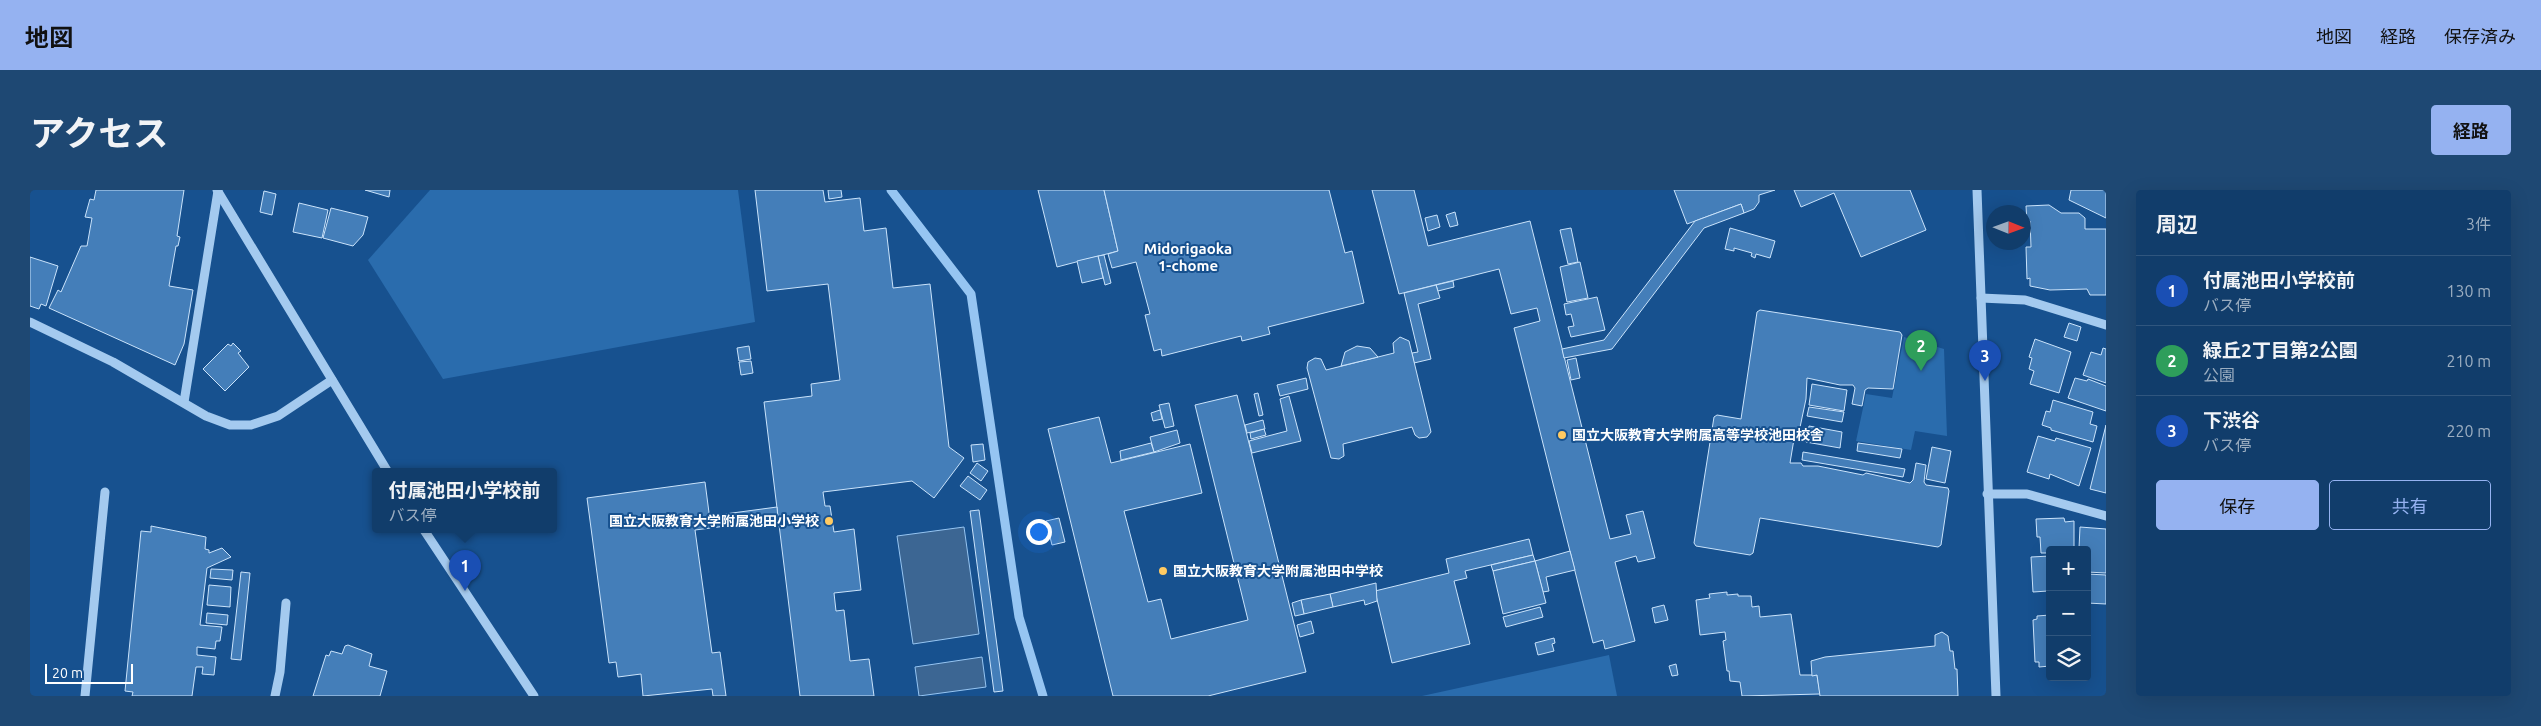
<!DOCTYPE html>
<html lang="ja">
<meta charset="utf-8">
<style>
body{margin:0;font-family:Ubuntu,"Noto Sans JP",sans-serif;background:#1e4873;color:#f1f3f6}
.controls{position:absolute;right:15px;bottom:15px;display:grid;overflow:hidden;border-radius:5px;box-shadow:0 5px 20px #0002}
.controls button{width:45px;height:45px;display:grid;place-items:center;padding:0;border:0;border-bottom:1px solid #30567e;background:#113d6b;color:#f1f3f6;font:25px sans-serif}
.compass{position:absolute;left:1956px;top:15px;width:45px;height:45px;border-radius:50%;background:#113d6b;box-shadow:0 5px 20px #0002;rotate:91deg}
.scale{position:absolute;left:15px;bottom:12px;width:88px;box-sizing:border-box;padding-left:5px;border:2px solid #fff;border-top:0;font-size:14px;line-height:18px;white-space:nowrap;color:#fff;-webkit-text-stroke:4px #17518f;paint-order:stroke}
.you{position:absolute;left:1008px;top:341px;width:18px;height:18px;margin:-12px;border:4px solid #fff;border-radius:50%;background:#1a73e8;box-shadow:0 0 0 8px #1a73e833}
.badge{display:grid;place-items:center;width:32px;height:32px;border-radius:50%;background:#95b2f1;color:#fff;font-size:16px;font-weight:700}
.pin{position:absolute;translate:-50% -41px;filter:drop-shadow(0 1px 2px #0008)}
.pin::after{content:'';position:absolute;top:26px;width:18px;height:15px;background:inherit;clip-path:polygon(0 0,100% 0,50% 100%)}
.popup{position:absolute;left:342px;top:278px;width:185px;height:65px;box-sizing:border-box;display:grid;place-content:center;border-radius:5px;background:#113d6b;filter:drop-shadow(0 1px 4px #0005);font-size:16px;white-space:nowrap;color:#9caec1}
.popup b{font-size:19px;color:#f1f3f6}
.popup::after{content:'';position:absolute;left:50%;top:100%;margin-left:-10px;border:10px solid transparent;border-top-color:#113d6b}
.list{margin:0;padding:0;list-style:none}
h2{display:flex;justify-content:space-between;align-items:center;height:65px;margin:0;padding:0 20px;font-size:21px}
h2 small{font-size:16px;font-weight:400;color:#9caec1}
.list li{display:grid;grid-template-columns:32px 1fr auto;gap:15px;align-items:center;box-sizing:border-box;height:70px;padding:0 20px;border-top:1px solid #30567e}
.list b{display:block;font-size:19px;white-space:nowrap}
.list p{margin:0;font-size:16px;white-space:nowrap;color:#9caec1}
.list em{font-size:16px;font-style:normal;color:#9caec1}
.actions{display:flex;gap:10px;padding:15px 20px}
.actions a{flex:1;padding:11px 0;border:1px solid #95b2f1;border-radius:5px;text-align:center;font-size:18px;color:#95b2f1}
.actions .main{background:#95b2f1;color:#111}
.icon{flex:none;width:28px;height:28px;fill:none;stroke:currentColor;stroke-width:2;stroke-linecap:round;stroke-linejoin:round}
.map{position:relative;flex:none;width:2076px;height:506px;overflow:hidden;border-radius:5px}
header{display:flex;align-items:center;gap:30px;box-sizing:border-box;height:70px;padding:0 25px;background:#95b2f1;color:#111}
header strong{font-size:24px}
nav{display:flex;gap:28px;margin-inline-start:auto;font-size:18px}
.intro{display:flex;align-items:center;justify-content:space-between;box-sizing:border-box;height:120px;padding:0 30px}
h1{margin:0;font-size:35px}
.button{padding:12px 22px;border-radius:5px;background:#95b2f1;color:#111;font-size:18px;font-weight:700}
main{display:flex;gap:30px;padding:0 30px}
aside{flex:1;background:#113d6b;border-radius:5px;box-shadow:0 5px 20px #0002}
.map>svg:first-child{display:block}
</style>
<header>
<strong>地図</strong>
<nav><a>地図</a><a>経路</a><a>保存済み</a></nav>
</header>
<div class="intro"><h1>アクセス</h1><a class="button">経路</a></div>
<main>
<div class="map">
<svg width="2076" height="506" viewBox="0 0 2076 506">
<rect width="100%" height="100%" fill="#17518f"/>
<g fill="#2a6cad">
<path d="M400,0H708L725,132L413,189L338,70Z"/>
<path d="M1874,147L1914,159L1917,246L1885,241L1881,260L1826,251L1836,204L1862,208Z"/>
<path d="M1579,465L1587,506H1392Z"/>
</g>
<g fill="#3c6693" stroke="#96c5f2">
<path d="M934,337L949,444L883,454L867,346Z"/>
<path d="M952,467L956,497L889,506L885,477Z"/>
</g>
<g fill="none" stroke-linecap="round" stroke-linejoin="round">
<path stroke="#96c5f2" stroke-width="9" d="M861,0L941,104L989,427L1013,506"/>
</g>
<g fill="#447eb9" stroke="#cae3fb">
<path d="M66,0H154L147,46L150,47L148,56H146L139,96L163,100L154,154L145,175L19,118L28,100L31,102L51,56H57L62,28L55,27L60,9L64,10Z"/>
<path d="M335,0H360L359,7Z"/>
<path d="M725,0H793L795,12L830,8L834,41L856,38L863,98L900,94L919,257L934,268L904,308L882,291L793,302L795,316H800L804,342L824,339L831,400L804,403L806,421L814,420L820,471L839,469L844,506H770L734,212L782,206L781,194L810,190L798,94L737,101Z"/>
<path d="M798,0H811L812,7L799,9Z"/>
<path d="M1008,0H1074L1088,61L1027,77Z"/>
<path d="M1074,0H1299L1315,63L1322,61L1334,113L1238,137L1240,144L1212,151L1211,146L1132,166L1131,159L1124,161L1115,125L1120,124L1106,72L1082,78L1078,64L1088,61Z"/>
<path d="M1342,0H1384L1398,56L1500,31L1580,349L1601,344L1596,325L1613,321L1625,368L1608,372L1606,366L1585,372L1605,451L1575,459L1573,450L1563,453L1484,138L1510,131L1507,118L1481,124L1469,79L1369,104Z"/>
<path d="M1644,0H1745L1729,5V12L1724,19L1714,23L1711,14L1657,34Z"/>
<path d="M1764,0H1880L1896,40L1831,67L1804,3L1771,17Z"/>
<path d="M2041,0H2076V28L2039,10Z"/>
<path d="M234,1L246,4L242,25L230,22Z"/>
<path d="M269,13L298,20L292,48L263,42Z"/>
<path d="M1711,14L1714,23L1674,38L1582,159L1534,168L1532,159L1574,150L1665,31Z"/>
<path d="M2019,15L2031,23H2049L2055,28V39H2076V105H2060L2057,99L2020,100L2000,96V88L1997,89L1996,57H2001L2000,31L1997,32L1996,16Z"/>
<path d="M301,18L338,27L333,45L323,56L293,48Z"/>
<path d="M1425,22L1428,35L1420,37L1416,25Z"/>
<path d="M1407,25L1410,37L1398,41L1395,28Z"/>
<path d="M1541,38L1548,72L1538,74L1530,40Z"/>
<path d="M1700,38L1745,51L1740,68L1726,64L1725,68L1721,66L1722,63L1704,58V61L1695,59Z"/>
<path d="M1074,65L1081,93L1075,95L1068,66Z"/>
<path d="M1068,66L1073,88L1052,93L1047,71Z"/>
<path d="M0,67L28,76L16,116L11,114L9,119L0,116Z"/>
<path d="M1550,72L1558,108L1537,112L1530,77Z"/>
<path d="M1423,91L1424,97L1408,101L1406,95Z"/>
<path d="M1406,95L1410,108L1388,114L1401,169L1384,173L1382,163L1388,162L1374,103Z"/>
<path d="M1567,107L1575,140L1541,147L1538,137L1544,136L1541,124L1536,125L1534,114Z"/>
<path d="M1730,120L1870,142L1872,145L1863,199L1838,198L1835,200L1832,216L1822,214L1825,198L1823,195H1810L1777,188L1776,209L1769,242L1765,243L1760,273H1771L1773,276H1788L1833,285L1836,283L1880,293L1883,290L1886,273L1896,275L1894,292L1896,295L1918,298L1919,301L1911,355L1908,357L1730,328L1723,363L1720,365L1666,356L1664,353L1684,227L1687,225L1711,229L1727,122Z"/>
<path d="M2039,133L2051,137L2047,151L2034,147Z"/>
<path d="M1370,147L1379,151L1401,242L1397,247L1389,248L1385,245L1382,237L1313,254L1314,266L1309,269L1301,268L1277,178L1278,172L1285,168L1291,169L1296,180L1364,163L1363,153Z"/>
<path d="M2005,149L2041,162L2029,203L2000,194L2004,181L1999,179L2002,168L1999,167Z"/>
<path d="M203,153L211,161L208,163L219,177L195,201L173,179L198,154L201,156Z"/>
<path d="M719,156L721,169L709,171L707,158Z"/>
<path d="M1327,156L1340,158L1348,167L1311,176L1315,162Z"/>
<path d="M2073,158L2076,159V193L2053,185L2061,162L2071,165Z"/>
<path d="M1546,168L1550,188L1541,190L1537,170Z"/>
<path d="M721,171L723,183L711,185L709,172Z"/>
<path d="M1276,188L1278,199L1250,206L1247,195Z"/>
<path d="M2045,188L2057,191L2058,189L2076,196V221L2038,208Z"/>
<path d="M1782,194L1817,200L1814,221L1779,215Z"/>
<path d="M1228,203L1233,225L1229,226L1224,204Z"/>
<path d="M1207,205L1276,482L1178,506H1083L1018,239L1069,227L1081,273L1160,254L1172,303L1094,321L1118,412L1131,409L1141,449L1218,430L1165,215Z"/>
<path d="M1259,206L1271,251L1222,263L1219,251L1257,241L1250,209Z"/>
<path d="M2023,210L2063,222L2060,234L2067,236L2063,252L2021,240V238L2012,235L2016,221L2020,222Z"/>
<path d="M1139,213L1144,236L1135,238L1129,215Z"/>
<path d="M1779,217L1814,222L1812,232L1777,226Z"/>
<path d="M1130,220L1132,229L1123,231L1121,223Z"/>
<path d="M1233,230L1235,239L1217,243L1215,235Z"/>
<path d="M2076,235V303L2060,299Z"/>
<path d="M1779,236L1812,242L1810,258L1776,252Z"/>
<path d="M1234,239L1236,245L1221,249L1220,243Z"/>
<path d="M1147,240L1150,253L1124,262L1120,247Z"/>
<path d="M2008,246L2025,251L2026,248L2061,258L2049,296L2020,284L2019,289L1997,282Z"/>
<path d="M1121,253L1124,262L1091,270L1090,261Z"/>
<path d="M1828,253L1872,259L1870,268L1827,261Z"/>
<path d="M953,254L955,270L943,272L941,255Z"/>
<path d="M1902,257L1921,261L1915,293L1896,289Z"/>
<path d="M1773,262L1875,279L1873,287L1772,270Z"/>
<path d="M947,273L958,281L951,291L940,283Z"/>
<path d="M938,286L957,300L950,310L930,296Z"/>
<path d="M675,292L681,338L665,340L682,463L690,462L696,506H683L682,499L613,506L611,484L588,487L586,472L579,473L557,308Z"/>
<path d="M747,317L748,329L681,338L680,326Z"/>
<path d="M949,320L973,501L964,502L940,321Z"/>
<path d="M1029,328L1035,352L1022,355L1016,331Z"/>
<path d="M2034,328L2035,332L2044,331V360H2020V363H2011L2010,347H2007L2006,329Z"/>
<path d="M121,336L176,347L175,359L179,360V363L192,358L201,367L177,378L170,435L192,437L190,451H186L185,459L167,457V465L186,467L184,485L172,484L173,477H166L162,506H102L103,502L95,501L111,341L121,342Z"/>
<path d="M2050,337L2076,339V383L2057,382V360L2049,358Z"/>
<path d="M1499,349L1503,365L1435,381L1437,388L1424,391L1440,454L1362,473L1345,401L1419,383L1416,369Z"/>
<path d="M1540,361L1545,380L1516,387L1519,401L1513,402L1505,371Z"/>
<path d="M1503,365L1505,371L1463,381L1461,375Z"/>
<path d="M2020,366V397L2018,401L2003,402L2001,367Z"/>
<path d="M1505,371L1516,413L1473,424L1463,381Z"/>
<path d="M181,379L203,380L202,390L180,388Z"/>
<path d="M211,382L220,383L211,470L201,469Z"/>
<path d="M2057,384L2076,385V414L2057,413Z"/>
<path d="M1346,393L1347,411L1335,415L1334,410L1303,417L1300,404Z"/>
<path d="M179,395L201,397L200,417L177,415Z"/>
<path d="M1697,402V405L1708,404V406H1721L1722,417L1729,416L1730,427L1761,424L1770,485H1787L1790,504L1712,506L1710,492L1700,491L1699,481H1697L1693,451L1696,450L1695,442L1670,445L1666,410L1680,408L1679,404Z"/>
<path d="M1300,404L1303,417L1274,424L1271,410Z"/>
<path d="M1271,410L1274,424L1265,426L1262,413Z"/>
<path d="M1634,415L1638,430L1625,433L1622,418Z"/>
<path d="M1510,417L1513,427L1476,437L1473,427Z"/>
<path d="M177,423L198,425L197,435L176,433Z"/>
<path d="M2020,425V476L2009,477V472H2005L2003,430L2007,429V426Z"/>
<path d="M1281,431L1284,443L1270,447L1267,435Z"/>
<path d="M1912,442L1918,446L1920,461H1923L1925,479H1927L1928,506H1790L1787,485L1782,486L1781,471L1795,467L1905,456V445Z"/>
<path d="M1524,448L1525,453L1522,454L1524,461L1508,465L1505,453Z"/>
<path d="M318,455L342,464L339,476L357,481L350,506H283L296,465L299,466L301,461L312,464L315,456Z"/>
<path d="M1646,474L1648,485L1642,486L1639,476Z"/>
</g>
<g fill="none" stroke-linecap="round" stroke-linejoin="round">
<g stroke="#a4caef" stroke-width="9">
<path d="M187,0L358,282"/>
<path d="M1947,0L1966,506"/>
<path d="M1951,108L1995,110L2076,135"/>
<path d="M0,132L83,172L176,226L200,235H221L248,226L302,190"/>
<path d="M154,212L188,1"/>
<path d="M1957,304H1997L2076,326"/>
<path d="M394,340L504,506"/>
<path d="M55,506L75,302"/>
<path d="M245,506L250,482L256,413"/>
</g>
</g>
<g fill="#ffca62" stroke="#17518f" stroke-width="2">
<circle cx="1532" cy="245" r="5"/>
<circle cx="799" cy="331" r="5"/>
<circle cx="1133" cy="381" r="5"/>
</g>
<g text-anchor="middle" stroke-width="4" stroke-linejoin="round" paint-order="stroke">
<g font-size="14" font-weight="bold" fill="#fff" stroke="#17518f" text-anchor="start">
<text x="1542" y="250">国立大阪教育大学附属高等学校池田校舎</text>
<text x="789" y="336" text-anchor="end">国立大阪教育大学附属池田小学校</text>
<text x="1143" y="386">国立大阪教育大学附属池田中学校</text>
</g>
<g font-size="15" font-weight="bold" fill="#fff" stroke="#17518f">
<text x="1158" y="64">Midorigaoka<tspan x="1158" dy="17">1-chome</tspan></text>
</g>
</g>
</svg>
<div class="controls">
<button>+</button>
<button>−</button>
<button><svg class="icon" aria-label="layers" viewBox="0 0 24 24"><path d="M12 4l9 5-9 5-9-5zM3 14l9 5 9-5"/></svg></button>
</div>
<svg class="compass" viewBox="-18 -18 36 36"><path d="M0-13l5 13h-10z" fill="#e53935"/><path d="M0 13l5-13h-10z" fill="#9caec1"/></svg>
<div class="scale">20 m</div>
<div class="you"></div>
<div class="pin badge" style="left:435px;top:401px;background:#1a4fb4">1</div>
<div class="popup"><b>付属池田小学校前</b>バス停</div>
<div class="pin badge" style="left:1891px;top:181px;background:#2e9e5b">2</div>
<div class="pin badge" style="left:1955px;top:191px;background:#1a4fb4">3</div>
</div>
<aside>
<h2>周辺<small>3件</small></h2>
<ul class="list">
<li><span class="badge" style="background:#1a4fb4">1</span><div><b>付属池田小学校前</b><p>バス停</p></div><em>130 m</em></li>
<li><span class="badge" style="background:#2e9e5b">2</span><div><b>緑丘2丁目第2公園</b><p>公園</p></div><em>210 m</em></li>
<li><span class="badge" style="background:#1a4fb4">3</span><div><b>下渋谷</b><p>バス停</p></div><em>220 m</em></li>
</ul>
<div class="actions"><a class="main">保存</a><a>共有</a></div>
</aside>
</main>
